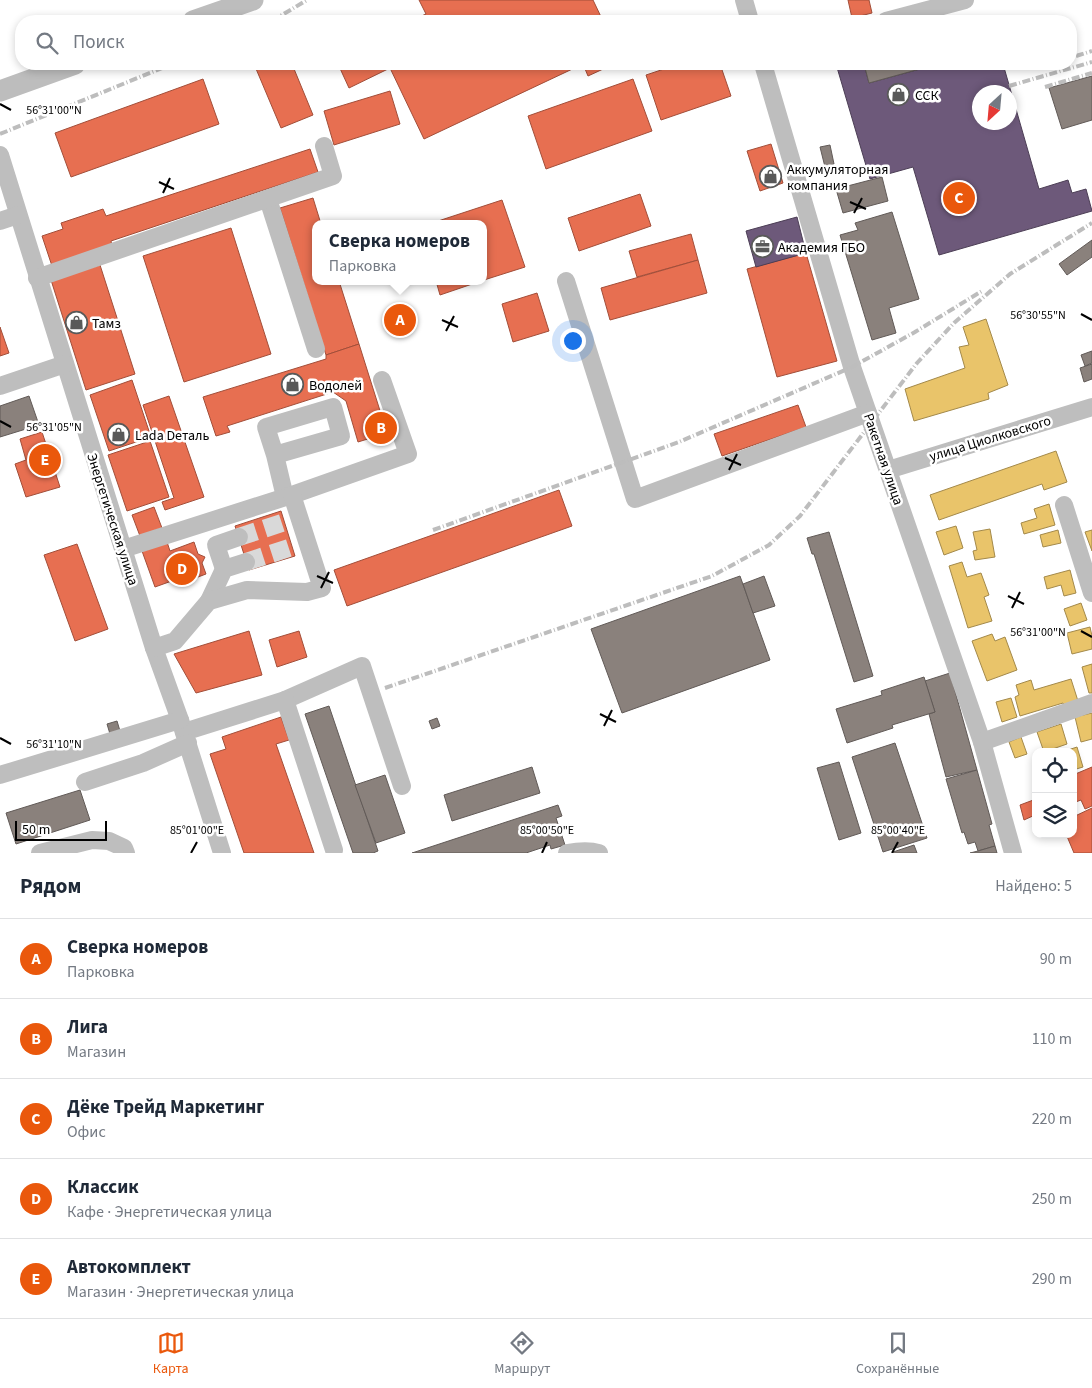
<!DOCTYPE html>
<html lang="ru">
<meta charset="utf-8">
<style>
body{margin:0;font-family:"Source Sans 3",sans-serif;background:#f6f6f7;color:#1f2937}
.controls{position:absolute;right:15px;bottom:15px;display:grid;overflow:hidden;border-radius:10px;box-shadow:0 2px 8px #0003}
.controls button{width:45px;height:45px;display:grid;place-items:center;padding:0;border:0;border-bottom:1px solid #e0e1e3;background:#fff;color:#1f2937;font:25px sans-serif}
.compass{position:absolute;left:972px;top:85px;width:45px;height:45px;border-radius:50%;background:#fff;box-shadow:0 2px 8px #0003;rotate:206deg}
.scale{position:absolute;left:15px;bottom:12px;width:92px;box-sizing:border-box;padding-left:5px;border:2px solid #000;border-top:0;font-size:14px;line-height:18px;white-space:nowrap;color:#000;-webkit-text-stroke:4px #fff;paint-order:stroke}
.you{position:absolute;left:572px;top:340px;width:18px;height:18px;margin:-12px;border:4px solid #fff;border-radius:50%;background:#1a73e8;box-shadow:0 0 0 8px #1a73e833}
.badge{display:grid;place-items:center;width:32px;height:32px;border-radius:50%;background:#ea580c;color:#fff;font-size:16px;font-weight:700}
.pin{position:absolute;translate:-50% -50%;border:2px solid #fff;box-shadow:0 1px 5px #0006}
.popup{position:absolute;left:312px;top:220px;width:175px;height:65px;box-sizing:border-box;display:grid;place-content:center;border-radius:10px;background:#fff;filter:drop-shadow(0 1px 4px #0005);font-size:16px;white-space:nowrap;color:#747a83}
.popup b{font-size:19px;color:#1f2937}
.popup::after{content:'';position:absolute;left:50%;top:100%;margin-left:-10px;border:10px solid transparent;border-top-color:#fff}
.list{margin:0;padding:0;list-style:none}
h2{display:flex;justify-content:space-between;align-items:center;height:65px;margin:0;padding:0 20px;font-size:21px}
h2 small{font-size:16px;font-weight:400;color:#747a83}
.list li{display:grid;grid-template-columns:32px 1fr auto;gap:15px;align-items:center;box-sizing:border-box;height:80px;padding:0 20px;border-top:1px solid #e0e1e3}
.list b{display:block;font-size:19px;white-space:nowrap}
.list p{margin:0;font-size:16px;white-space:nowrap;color:#747a83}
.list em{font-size:16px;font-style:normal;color:#747a83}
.icon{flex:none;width:28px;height:28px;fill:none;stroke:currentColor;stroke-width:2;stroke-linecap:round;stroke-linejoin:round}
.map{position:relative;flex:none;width:1092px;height:853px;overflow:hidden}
.search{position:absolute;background:#fff;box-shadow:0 2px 8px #0003;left:15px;right:15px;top:15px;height:55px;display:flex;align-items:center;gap:12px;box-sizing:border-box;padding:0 18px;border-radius:20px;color:#747a83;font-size:19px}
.sheet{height:465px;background:#fff}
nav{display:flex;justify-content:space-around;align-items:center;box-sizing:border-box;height:70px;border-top:1px solid #e0e1e3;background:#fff;font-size:14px;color:#747a83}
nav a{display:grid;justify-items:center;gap:2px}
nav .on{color:#ea580c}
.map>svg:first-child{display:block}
</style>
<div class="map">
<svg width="1092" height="853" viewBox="0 0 1092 853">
<rect width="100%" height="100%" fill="#fff"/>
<g fill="#e9c46a" stroke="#a3894a">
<path d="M986,319L1008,385L988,393L989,399L914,421L905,389L965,368L959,347L969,345L963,327Z"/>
<path d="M1056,451L1067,482L1044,490L1042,484L939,520L930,495Z"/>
<path d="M1049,504L1055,525L1024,534L1021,523L1037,518L1034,509Z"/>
<path d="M956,526L963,548L944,555L936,532Z"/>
<path d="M990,529L995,557L975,560L973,551L977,550L973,532Z"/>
<path d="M1058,530L1061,543L1043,547L1040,535Z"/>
<path d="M1092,530V551L1085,532Z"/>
<path d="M962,562L967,577L981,573L989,595L984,597L992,621L968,628L949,566Z"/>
<path d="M1070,570L1076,593L1064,596L1061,585L1047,589L1044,577Z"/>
<path d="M1081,603L1087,620L1070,626L1064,609Z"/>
<path d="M1090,627L1092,636V649L1072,654L1067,633Z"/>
<path d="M992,634L995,641L1005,637L1017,670L987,681L972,641Z"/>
<path d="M1092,664V693H1089L1082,667Z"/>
<path d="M1071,679L1078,701L1064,705L1063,703L1020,716L1015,697L1019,695L1016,685L1031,680L1034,690Z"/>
<path d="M1011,698L1017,717L1002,722L996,702Z"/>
<path d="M1092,713V739L1081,742L1075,717Z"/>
<path d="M1061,724L1067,744L1044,752L1037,732Z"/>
<path d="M1021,737L1027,754L1015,758L1009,742Z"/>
<path d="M1077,747L1083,767L1073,770V752H1062Z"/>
</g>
<g fill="#e76f51" stroke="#a24e39">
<path d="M419,0H593L603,21H410L426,14Z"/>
<path d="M848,0H869L872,13L852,18Z"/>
<path d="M254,64H292L313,115L281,128Z"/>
<path d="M338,64H614L588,76L583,64L424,139L390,68L349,88Z"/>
<path d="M679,64H720L731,96L661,120L646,75Z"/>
<path d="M203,79L219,124L71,177L55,133Z"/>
<path d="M633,79L652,131L546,169L528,116Z"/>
<path d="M390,91L400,124L334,145L324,111Z"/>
<path d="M771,144L783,183L760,191L747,151Z"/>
<path d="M310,149L318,172L111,241L112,246L52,266L42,236L63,229L61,223L103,209L106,216Z"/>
<path d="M640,194L651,226L579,251L568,218Z"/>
<path d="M313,198L321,224H316V281H339L359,344L326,355L280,208Z"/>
<path d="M502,200L525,267L484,280V224H429Z"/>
<path d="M231,228L271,354L184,382L143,256Z"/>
<path d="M691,234L698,260L637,277L629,251Z"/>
<path d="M806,253L837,361L777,377L747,269Z"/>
<path d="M698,260L707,293L610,320L601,288Z"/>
<path d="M100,265L135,374L86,390L51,280Z"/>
<path d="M436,281H481L440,295Z"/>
<path d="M537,293L549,331L513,342L502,304Z"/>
<path d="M0,327L9,353L0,356Z"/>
<path d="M359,344L387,433L358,442L346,401L333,392L227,426L230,432L216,436L203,397L326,359V355Z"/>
<path d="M132,380L151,437L109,451L90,395Z"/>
<path d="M169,396L204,497L165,510L162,502L174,498L143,405Z"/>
<path d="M798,405L806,427L722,456L714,434Z"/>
<path d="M42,432L60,487L26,497L15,464L26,460L20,439Z"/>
<path d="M150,441L169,497L127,511L108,455Z"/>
<path d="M559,490L572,526L347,606L334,570Z"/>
<path d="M154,507L162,528L140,536L132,515Z"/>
<path d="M281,511L295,556L249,570L235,526Z"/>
<path d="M167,542L170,551L194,542L198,554L205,557L202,563L206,574L182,583L180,578L155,587L142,551Z"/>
<path d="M77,544L108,629L75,641L44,555Z"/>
<path d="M249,631L262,675L196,693L174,654Z"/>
<path d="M299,631L307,657L277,667L269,640Z"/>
<path d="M281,717L289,740L276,744L314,853H244L210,754L226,749L222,737Z"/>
<path d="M1092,767V806L1085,809L1081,800L1073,803V775Z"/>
<path d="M1036,799V816L1035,815L1024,820L1020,805Z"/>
<path d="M1092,808V853H1074L1066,834H1073V817Z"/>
</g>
<g fill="#6d597a" stroke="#4c3e55" fill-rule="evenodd">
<path d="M836,64H864L869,83L938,64H1003L1039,189L1068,180L1072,193L1086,189L1092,211L939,255L913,167L870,179ZM980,92H1010V122H980Z"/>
<path d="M797,217L806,253L756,267L746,231Z"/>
</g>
<g fill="#8a817c" stroke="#615a57">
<path d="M864,64H938L869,83Z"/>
<path d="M1092,76V120L1062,129L1049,88Z"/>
<path d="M830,145L834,164L825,167L820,147Z"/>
<path d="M882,177L888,201L843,213L836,189Z"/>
<path d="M892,212L919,299L889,308L896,333L872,340L840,235L858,230L855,223Z"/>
<path d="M1092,240V257L1067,275L1059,264Z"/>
<path d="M1092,351V363L1085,366L1081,355Z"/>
<path d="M1092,364V379L1084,382L1080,368Z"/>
<path d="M29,396L39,425L0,437V406Z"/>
<path d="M829,532L873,676L854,682L814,554H812L807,538Z"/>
<path d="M740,576L770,660L622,713L591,629Z"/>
<path d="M764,576L775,606L753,613L743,584Z"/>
<path d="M950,673L977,770L946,777L929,714L935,712L925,681Z"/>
<path d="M924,677L935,712L892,725L893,728L847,743L836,709L882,695L881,691Z"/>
<path d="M329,706L378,851L373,853H353L305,714Z"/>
<path d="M437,718L440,726L432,729L429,721Z"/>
<path d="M117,721L120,731L110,734L107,724Z"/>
<path d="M895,743L927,838L883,852L852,757Z"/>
<path d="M839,762L861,833L839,840L817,768Z"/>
<path d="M532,767L540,793L452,821L444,795Z"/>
<path d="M977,770L992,824L989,825L995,846L978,851L975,842L968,844L964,832L962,833L946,779Z"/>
<path d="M385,775L405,833L376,843L355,785Z"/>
<path d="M80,790L90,820L16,844L6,813Z"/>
<path d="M558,805L562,816L556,818L565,845L551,849L550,845L526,853H412Z"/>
<path d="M914,845L917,853H893V852Z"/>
<path d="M995,846L997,853H970L978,851Z"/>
</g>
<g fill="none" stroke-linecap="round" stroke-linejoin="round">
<g stroke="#d9d9d9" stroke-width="18" stroke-dasharray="18 9" stroke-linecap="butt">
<path d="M239,537L285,522"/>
<path d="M246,562L292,547"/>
</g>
<g stroke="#bebebe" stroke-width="18">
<path d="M744,0L750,21"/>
<path d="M886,21L965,0"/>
<path d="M763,64L852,367L982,742L1013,853"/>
<path d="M0,155L154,648L180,720L222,853"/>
<path d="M268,199L316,349"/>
<path d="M0,221L18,215"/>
<path d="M37,278L333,176L324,146"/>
<path d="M566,281L635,499L868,413"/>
<path d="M0,386L65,364"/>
<path d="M275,455L266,427L333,407L341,436L275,455L285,497"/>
<path d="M888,470L1092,407"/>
<path d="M1064,505L1092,593"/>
<path d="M123,549L292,495L408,454L382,380"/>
<path d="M224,569L216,545L239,537"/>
<path d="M209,601L224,569L246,562"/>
<path d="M154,648L175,641L209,601L247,590L307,592L322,588L292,495"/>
<path d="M285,700L362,666L402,786"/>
<path d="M184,732L285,700L334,850"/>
<path d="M982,742L1092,703"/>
<path d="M0,775L180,720"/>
<path d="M85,782L143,763L188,743"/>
<path d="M40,853L92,840L109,841L124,848L126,853"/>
<path d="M567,853C578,851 589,850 599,853"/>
</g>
<g stroke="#bdbdbd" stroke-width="21">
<path d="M193,21L253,0"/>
<path d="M0,91L75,64"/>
</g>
<g stroke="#bdbdbd" stroke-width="4" stroke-dasharray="8 2.5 1 2.5" stroke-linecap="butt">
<path d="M272,21L307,0"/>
<path d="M1076,56L1092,51"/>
<path d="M1009,86L1092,62"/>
<path d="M1045,87L1092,73"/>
<path d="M0,134L172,64"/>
<path d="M433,530L679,442L852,367L915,332L982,291"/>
<path d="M385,688L712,576L769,545L800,516L917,363L954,323L1010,274L1092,223"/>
</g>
</g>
<path fill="none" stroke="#000" stroke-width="2" d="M0,104L11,110M159,182L174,189M163,193L170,178M850,202L866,209M854,213L862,198M1081,314L1092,320M442,320L458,327M446,331L454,316M0,421L11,427M725,458L741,465M729,470L737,454M317,576L333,583M321,588L329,572M1008,596L1024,604M1012,608L1020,592M1081,631L1092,637M600,714L616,722M604,726L612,710M0,738L11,744M191,853L197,842M542,853L547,842M892,853L898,842"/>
<defs>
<symbol id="shop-ring" viewBox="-11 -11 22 22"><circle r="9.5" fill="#fff" stroke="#595959" stroke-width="1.5"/><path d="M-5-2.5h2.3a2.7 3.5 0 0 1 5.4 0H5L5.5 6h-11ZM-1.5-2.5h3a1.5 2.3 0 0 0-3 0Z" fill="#595959"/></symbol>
<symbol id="office-ring" viewBox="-11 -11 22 22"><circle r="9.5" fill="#fff" stroke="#595959" stroke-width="1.5"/><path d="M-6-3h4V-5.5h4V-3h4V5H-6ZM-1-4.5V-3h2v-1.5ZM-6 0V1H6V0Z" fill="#595959"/></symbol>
</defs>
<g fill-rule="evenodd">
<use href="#shop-ring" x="886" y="82" width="25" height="25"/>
<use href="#shop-ring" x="758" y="164" width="25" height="25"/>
<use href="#office-ring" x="750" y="234" width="25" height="25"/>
<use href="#shop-ring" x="64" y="310" width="25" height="25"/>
<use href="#shop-ring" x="280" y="372" width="25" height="25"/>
<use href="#shop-ring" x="106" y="422" width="25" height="25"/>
</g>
<g text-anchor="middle" stroke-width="5" stroke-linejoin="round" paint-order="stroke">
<g font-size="14" fill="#000" stroke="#fff" text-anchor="start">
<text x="915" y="100">ССК</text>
<text x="787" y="174">Аккумуляторная<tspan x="787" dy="16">компания</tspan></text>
<text x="778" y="252">Академия ГБО</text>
<text x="92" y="328">Тамз</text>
<text x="309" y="390">Водолей</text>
<text x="135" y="440">Lada Dеталь</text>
</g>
<g font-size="14" fill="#000" stroke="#fff">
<text transform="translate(990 438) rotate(-17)" y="5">улица Циолковского</text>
<text transform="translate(884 459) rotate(71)" y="5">Ракетная улица</text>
<text transform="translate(113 519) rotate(72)" y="5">Энергетическая улица</text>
</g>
</g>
<g font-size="12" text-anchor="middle" fill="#000" stroke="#fff" stroke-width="5" stroke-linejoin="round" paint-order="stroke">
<text x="54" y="114">56°31'00"N</text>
<text x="1038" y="319">56°30'55"N</text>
<text x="54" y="431">56°31'05"N</text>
<text x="1038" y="636">56°31'00"N</text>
<text x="54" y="748">56°31'10"N</text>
<text x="197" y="834">85°01'00"E</text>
<text x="547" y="834">85°00'50"E</text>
<text x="898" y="834">85°00'40"E</text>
</g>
</svg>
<div class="controls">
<button><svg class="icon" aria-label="locate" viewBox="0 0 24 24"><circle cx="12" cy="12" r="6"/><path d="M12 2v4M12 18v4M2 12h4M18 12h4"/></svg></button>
<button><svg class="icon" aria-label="layers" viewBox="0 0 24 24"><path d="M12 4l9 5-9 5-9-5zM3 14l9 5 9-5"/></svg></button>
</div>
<svg class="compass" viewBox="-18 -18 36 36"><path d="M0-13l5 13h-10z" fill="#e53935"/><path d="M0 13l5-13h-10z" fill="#747a83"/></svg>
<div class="scale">50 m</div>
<div class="you"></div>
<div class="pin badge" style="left:400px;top:320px">A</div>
<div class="popup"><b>Сверка номеров</b>Парковка</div>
<div class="pin badge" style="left:381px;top:428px">B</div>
<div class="pin badge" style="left:959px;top:198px">C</div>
<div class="pin badge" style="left:182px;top:569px">D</div>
<div class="pin badge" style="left:45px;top:460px">E</div>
<div class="search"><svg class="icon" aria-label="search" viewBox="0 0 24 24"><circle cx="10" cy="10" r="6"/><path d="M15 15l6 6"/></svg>Поиск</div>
</div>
<section class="sheet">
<h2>Рядом<small>Найдено: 5</small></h2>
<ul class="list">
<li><span class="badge">A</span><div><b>Сверка номеров</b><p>Парковка</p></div><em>90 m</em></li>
<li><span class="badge">B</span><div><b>Лига</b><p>Магазин</p></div><em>110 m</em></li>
<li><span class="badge">C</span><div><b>Дёке Трейд Маркетинг</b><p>Офис</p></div><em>220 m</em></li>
<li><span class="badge">D</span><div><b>Классик</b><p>Кафе · Энергетическая улица</p></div><em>250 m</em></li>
<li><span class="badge">E</span><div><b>Автокомплект</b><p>Магазин · Энергетическая улица</p></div><em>290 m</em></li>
</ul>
</section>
<nav>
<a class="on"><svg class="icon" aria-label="map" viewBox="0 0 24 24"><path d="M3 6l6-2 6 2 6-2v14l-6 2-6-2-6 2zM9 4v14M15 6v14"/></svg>Карта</a>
<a><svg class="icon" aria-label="directions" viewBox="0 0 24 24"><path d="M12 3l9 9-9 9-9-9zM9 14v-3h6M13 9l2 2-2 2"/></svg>Маршрут</a>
<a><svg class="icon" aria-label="saved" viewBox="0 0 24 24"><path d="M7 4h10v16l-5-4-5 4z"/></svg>Сохранённые</a>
</nav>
